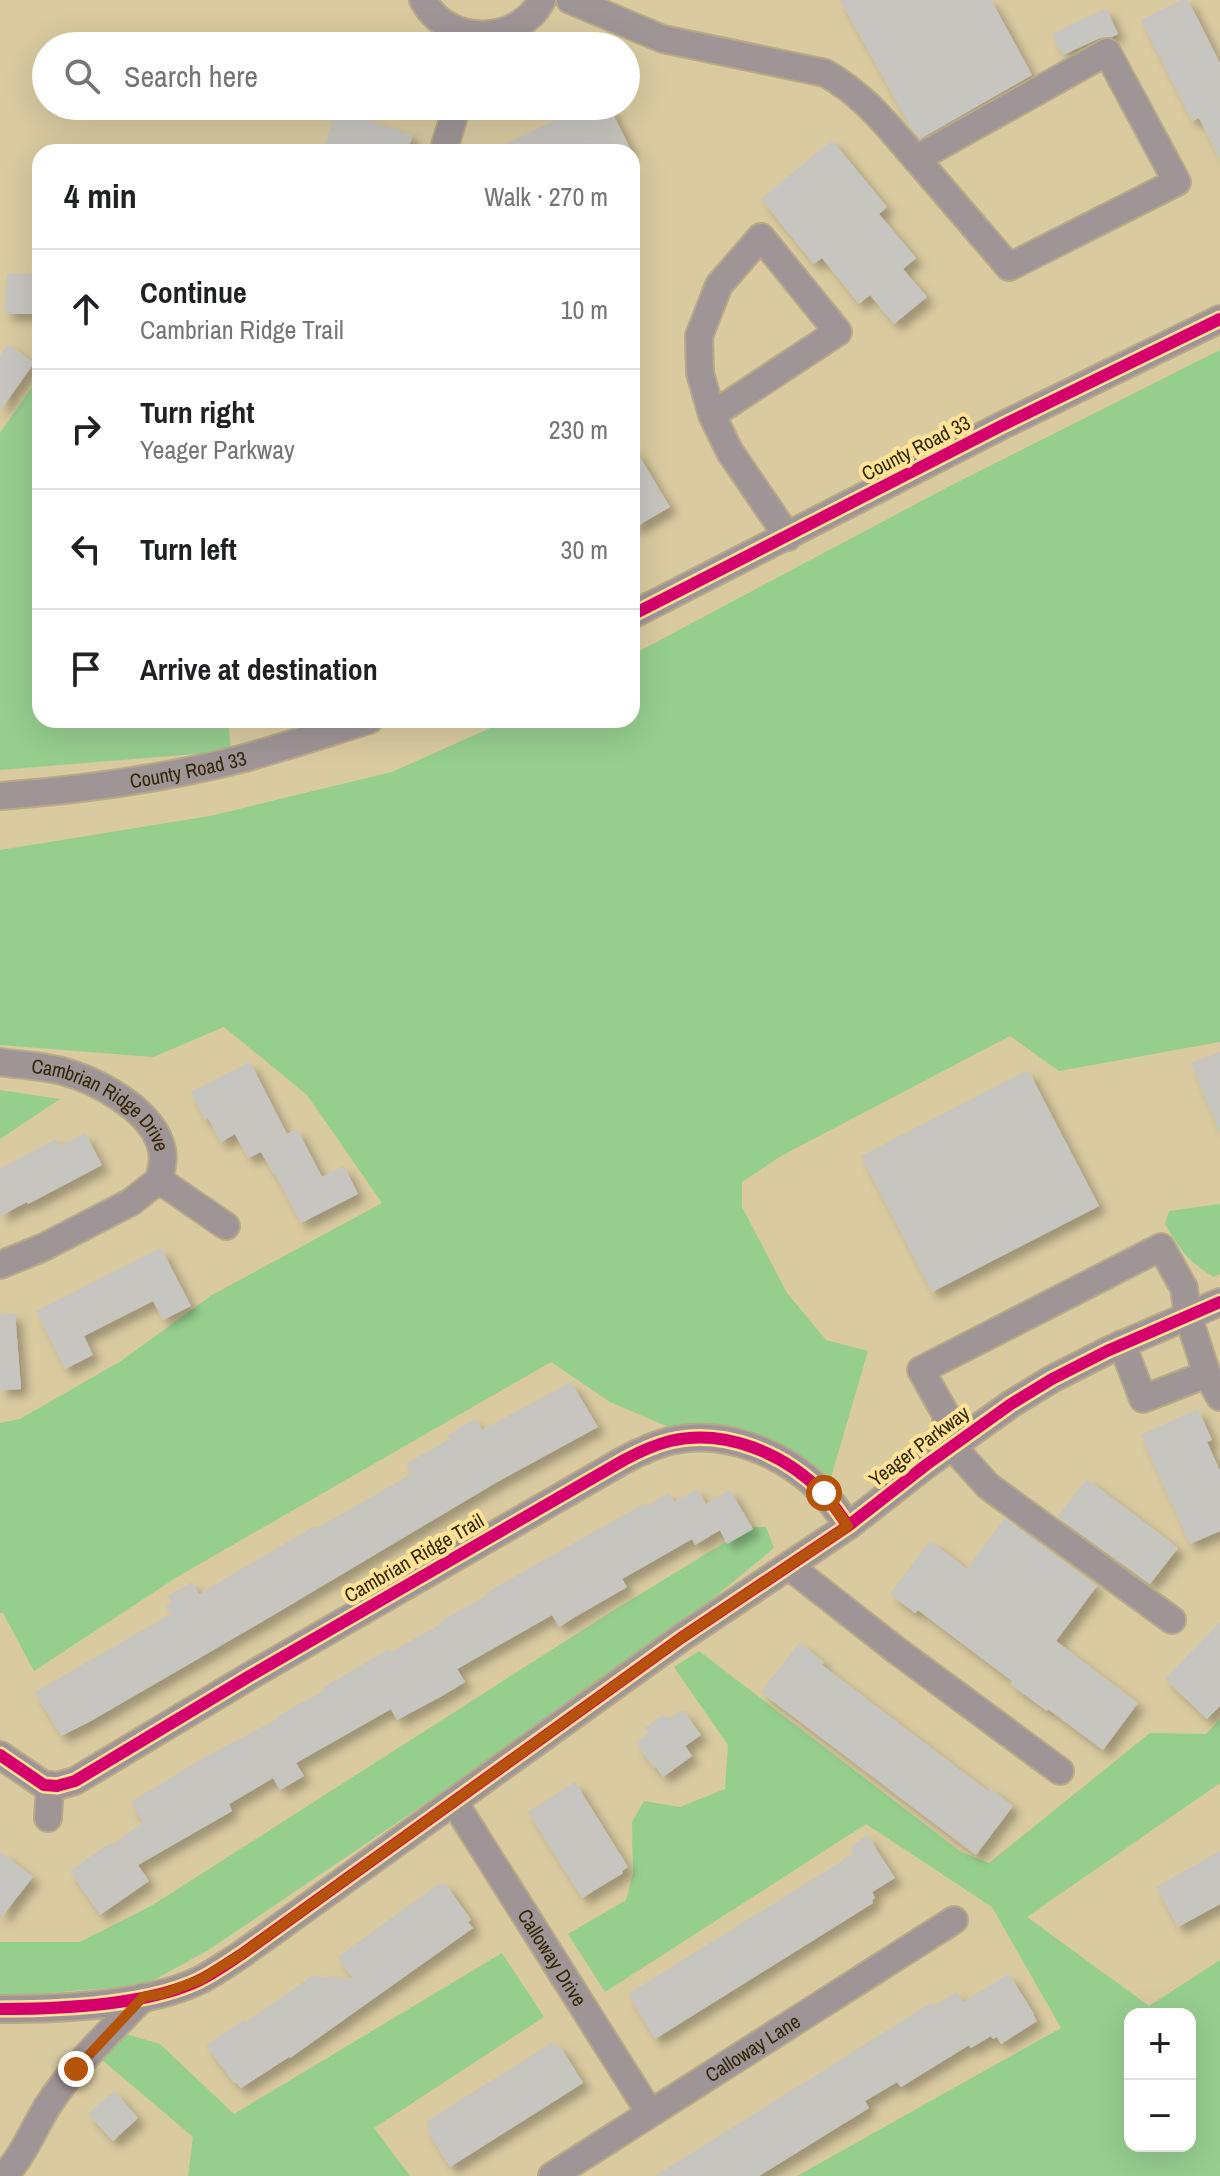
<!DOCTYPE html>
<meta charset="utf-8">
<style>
body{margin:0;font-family:"Archivo Narrow",sans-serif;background:#f6f6f6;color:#202124}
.controls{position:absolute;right:24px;bottom:24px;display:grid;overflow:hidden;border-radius:16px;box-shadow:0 8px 32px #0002}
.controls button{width:72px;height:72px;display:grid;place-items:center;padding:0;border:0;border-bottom:2px solid #e0e0e0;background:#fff;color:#202124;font:40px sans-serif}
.stop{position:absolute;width:24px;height:24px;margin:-18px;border:6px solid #b45309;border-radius:50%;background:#fff}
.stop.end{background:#b45309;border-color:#fff;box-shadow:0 2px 8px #0008}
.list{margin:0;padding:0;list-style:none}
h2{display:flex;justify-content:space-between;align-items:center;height:104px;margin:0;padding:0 32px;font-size:34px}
h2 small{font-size:26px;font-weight:400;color:#757577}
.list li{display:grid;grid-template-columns:52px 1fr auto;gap:24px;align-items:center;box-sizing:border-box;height:120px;padding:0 32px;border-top:2px solid #e0e0e0}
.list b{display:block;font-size:30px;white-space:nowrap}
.list p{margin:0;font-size:26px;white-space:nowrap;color:#757577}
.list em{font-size:26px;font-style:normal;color:#757577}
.icon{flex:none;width:44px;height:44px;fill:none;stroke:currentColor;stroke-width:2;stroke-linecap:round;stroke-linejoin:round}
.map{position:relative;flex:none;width:1220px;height:2176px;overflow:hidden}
.search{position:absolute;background:#fff;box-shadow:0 8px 32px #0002;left:32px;top:32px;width:608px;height:88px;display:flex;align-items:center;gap:20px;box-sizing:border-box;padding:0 28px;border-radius:44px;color:#757577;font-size:30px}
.panel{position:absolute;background:#fff;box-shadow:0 8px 32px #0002;left:32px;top:144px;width:608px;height:584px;border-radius:24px}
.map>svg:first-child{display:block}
</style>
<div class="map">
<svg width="1220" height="2176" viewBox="0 0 1220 2176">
<defs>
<filter id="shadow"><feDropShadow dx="7" dy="7" stdDeviation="4" flood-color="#0004"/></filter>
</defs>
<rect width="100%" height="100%" fill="#d9caa0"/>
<g fill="#96ce8e" fill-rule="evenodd">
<path d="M1220,350V1042L1059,1071L1010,1036L781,1156L742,1182V1207L787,1293L826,1340L868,1351L831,1477L768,1440L715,1424L671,1428L610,1402L551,1362L177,1577L34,1671L3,1613H0V1423L20,1419L121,1361L212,1295L382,1203L307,1095L224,1027L153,1057L0,1045V850L210,816L392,772L508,720H632V655L946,488Z"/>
<path d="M40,376V720H228L231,751L0,770V433Z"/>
<path d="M0,1090L60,1099L0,1139Z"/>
<path d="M1220,1204V1274L1214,1277C1188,1262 1180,1249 1165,1224L1169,1211Z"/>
<path d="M750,1527H766L774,1548L642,1657L210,1949L145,1985L0,1997V1942H80L151,1906L611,1612Z"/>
<path d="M699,1651L961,1852L989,1863L1150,1733L1206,1734L1220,1719V1783L1027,1917L1149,2006L1220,1960V2176H797L1061,2028L992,1907L866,1824L605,1992L568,1934L626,1900L633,1873L632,1822L644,1801L680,1807L725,1789L728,1745L674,1667ZM1130,2014H1190V2146H1130Z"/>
<path d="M502,1953L544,2017L374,2128L410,2176H188L193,2137L101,2059L126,2034L160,2044L234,2114Z"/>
</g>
<g fill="#c7c5bf" filter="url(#shadow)">
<path d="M840,0H991L1032,75L920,139L912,129Z"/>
<path d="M1182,0H1188L1220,63V160L1199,118L1192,121L1141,20Z"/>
<path d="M1106,8L1118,34L1112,37L1100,38L1063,55L1052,34Z"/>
<path d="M584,106H609L632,152H489Z"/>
<path d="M336,110L413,135L407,152H323Z"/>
<path d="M832,140L887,207L879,214L916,258L903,269L927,297L894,324L870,295L859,304L822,258L814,264L761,199Z"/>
<path d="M7,274H40V314H7L5,312Z"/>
<path d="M8,344L34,363L0,411V356Z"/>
<path d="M632,444L670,507L632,529Z"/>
<path d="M1220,1052V1133L1191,1063Z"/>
<path d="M250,1062L287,1134L297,1129L322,1177L344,1166L358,1194L301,1223L275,1174L274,1175L261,1152L248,1158L235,1134L221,1142L208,1118L205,1120L191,1092Z"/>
<path d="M1028,1070L1099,1206L932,1292L861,1156Z"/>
<path d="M85,1133L102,1165L28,1204L27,1202L0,1216V1169L56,1139L60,1146Z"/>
<path d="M161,1248L191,1306L163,1320L153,1301L84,1336L93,1355L65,1369L36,1311Z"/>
<path d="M15,1313L21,1389L0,1390V1314Z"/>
<path d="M571,1382L598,1427L497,1482L265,1620L89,1722L61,1736L35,1692L171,1614L166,1606L172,1603L168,1596L192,1582L199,1594L315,1526L316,1529L411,1474L406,1464L450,1439L448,1435L475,1419L482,1430Z"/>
<path d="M1198,1409L1212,1440L1207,1442L1220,1471V1531L1190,1544L1141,1435Z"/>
<path d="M1087,1479L1178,1548L1150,1584L1057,1517Z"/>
<path d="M697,1489L706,1504L730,1490L753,1529L727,1544L720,1530L695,1545L692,1539L622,1579L627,1587L575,1617L559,1627L552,1615L457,1669L465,1682L442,1696L397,1720L391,1709L296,1763L304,1776L280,1790L273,1778L229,1804L232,1811L138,1865L149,1881L100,1915L70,1871L110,1843L112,1845L143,1822L131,1802L200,1760L279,1718L278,1716L325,1690L324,1687L362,1665L389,1649L391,1652L441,1624L440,1622L487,1595L486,1593L643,1504L644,1508L668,1493L674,1502Z"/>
<path d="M1005,1518L1097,1586L1056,1641L1138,1703L1103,1750L1048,1709L1047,1711L1010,1684L1012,1681L918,1610L915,1613L890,1594L930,1541L967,1569Z"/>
<path d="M1220,1622V1706L1207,1719L1165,1679Z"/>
<path d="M799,1643L824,1662L822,1665L988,1791L990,1788L1013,1806L976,1855L761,1692Z"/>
<path d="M683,1710L701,1735L685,1746L692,1756L663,1777L656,1767L654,1768L636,1743L649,1733L645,1728L663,1715L667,1720Z"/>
<path d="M575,1782L628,1867L622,1871L623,1873L582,1898L528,1812Z"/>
<path d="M867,1835L895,1878L872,1892L875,1898L872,1900L873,1903L655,2039L628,1994L834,1866L853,1853L851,1847Z"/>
<path d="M1220,1851V1904L1178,1927L1156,1887Z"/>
<path d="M0,1852L33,1877L0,1919Z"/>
<path d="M440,1883L443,1885L445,1883L471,1920L468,1922L473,1928L290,2058L289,2057L241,2088L236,2082L234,2083L206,2045L244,2020L248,2021L312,1976L353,1979L338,1957Z"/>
<path d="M1009,1974L1034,2014L1033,2015L1037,2021L1001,2044L997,2037L993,2039L991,2036L971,2048L969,2045L901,2087L897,2082L865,2101L869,2108L759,2176H655L931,2003L934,2006L957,1992L963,2002Z"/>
<path d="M553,2042L557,2048L560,2046L583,2083L450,2167L427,2130L430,2128L426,2122Z"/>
<path d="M114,2091L138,2118L113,2141L88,2114Z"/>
</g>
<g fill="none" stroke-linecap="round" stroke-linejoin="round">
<defs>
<g id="minor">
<path d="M423,0C448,46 517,46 542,0"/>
<path d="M570,0L663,39L825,73C866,96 889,128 919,162C949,197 979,232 1009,267L1177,182L1107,52L916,159"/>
<path d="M443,152L457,106"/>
<path d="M712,415L838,332L761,237L719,285L699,336L700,373L712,415L730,452L788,537"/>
<path d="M632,615L1003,425L1220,319"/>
<path id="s1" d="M0,796C81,790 162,779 241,759C284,747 327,733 369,720"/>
<path id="s2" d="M0,1062C20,1065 42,1066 62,1071C96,1080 148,1108 160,1143C165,1156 162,1168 159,1180"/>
<path d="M0,1265L42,1248L131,1202L159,1180L226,1226"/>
<path d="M1122,1344L1143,1399L1207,1374L1188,1316L1184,1288L1161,1247L921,1370L945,1413L952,1446L988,1486L1172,1620"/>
<path d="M1207,1374L1220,1397"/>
<path d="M789,1566L896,1650L1060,1771"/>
<path d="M0,1755L44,1785L57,1786L75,1781L248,1677L624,1460C639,1452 654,1445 670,1441C724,1428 784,1453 822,1492C832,1502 840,1514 848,1526"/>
<path id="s3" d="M454,1802L650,2113"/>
<path d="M48,1818L50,1785"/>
<path d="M0,2009C59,2009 147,2006 200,1980C214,1973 228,1963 242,1954L681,1638L848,1526L926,1465L1011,1404L1052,1379L1107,1351L1220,1302"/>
<path d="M4,2176C23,2156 33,2130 47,2107C73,2066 110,2032 143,1997"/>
<path id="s4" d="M552,2176L954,1920"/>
</g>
</defs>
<use href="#minor" stroke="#b7aa89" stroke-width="30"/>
<use href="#minor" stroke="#a09596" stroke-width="26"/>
<defs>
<g id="cycleway">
<path d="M632,615L1003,425L1220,319"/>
<path d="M0,1755L44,1785L57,1786L75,1781L248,1677L624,1460C639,1452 654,1445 670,1441C724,1428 784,1453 822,1492C832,1502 840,1514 848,1526"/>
<path d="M0,2009C59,2009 147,2006 200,1980C214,1973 228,1963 242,1954L681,1638L848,1526L926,1465L1011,1404L1052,1379L1107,1351L1220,1302"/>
</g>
</defs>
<use href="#cycleway" stroke="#fee295" stroke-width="17"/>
<use href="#cycleway" stroke="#d6006c" stroke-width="12"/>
</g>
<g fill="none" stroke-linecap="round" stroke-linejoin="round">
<path stroke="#b45309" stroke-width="10" d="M76,2069L143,1997L162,1994L200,1980L242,1954L681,1638L848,1526L824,1493"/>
</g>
<g text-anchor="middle" stroke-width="8" stroke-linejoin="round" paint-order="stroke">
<g font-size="20" fill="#312605" stroke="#fee295">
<text transform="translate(916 448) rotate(-27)" y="7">County Road 33</text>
<text dy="7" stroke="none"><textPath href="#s1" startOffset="190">County Road 33</textPath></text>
<text dy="7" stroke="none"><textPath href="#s2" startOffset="114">Cambrian Ridge Drive</textPath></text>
<text transform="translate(919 1446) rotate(-37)" y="7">Yeager Parkway</text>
<text transform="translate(414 1558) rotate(-30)" y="7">Cambrian Ridge Trail</text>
<text dy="7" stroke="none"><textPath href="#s3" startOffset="184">Calloway Drive</textPath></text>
<text dy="7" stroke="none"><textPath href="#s4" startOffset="238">Calloway Lane</textPath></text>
</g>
</g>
</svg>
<div class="controls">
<button>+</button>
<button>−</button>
</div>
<div class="stop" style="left:824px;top:1493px"></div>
<div class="stop end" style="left:76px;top:2069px"></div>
<div class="search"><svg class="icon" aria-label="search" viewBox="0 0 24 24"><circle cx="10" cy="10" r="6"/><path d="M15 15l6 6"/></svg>Search here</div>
<section class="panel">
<h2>4 min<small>Walk · 270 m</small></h2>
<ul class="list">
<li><svg class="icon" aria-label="ahead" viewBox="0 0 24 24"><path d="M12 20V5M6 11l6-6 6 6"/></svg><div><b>Continue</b><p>Cambrian Ridge Trail</p></div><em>10 m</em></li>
<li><svg class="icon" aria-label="right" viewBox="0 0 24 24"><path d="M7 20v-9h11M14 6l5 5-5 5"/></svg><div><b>Turn right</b><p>Yeager Parkway</p></div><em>230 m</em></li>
<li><svg class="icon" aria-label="left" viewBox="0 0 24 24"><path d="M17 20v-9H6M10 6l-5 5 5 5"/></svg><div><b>Turn left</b></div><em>30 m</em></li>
<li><svg class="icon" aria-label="arrive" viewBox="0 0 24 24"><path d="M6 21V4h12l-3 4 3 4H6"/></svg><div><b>Arrive at destination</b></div></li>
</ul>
</section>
</div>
